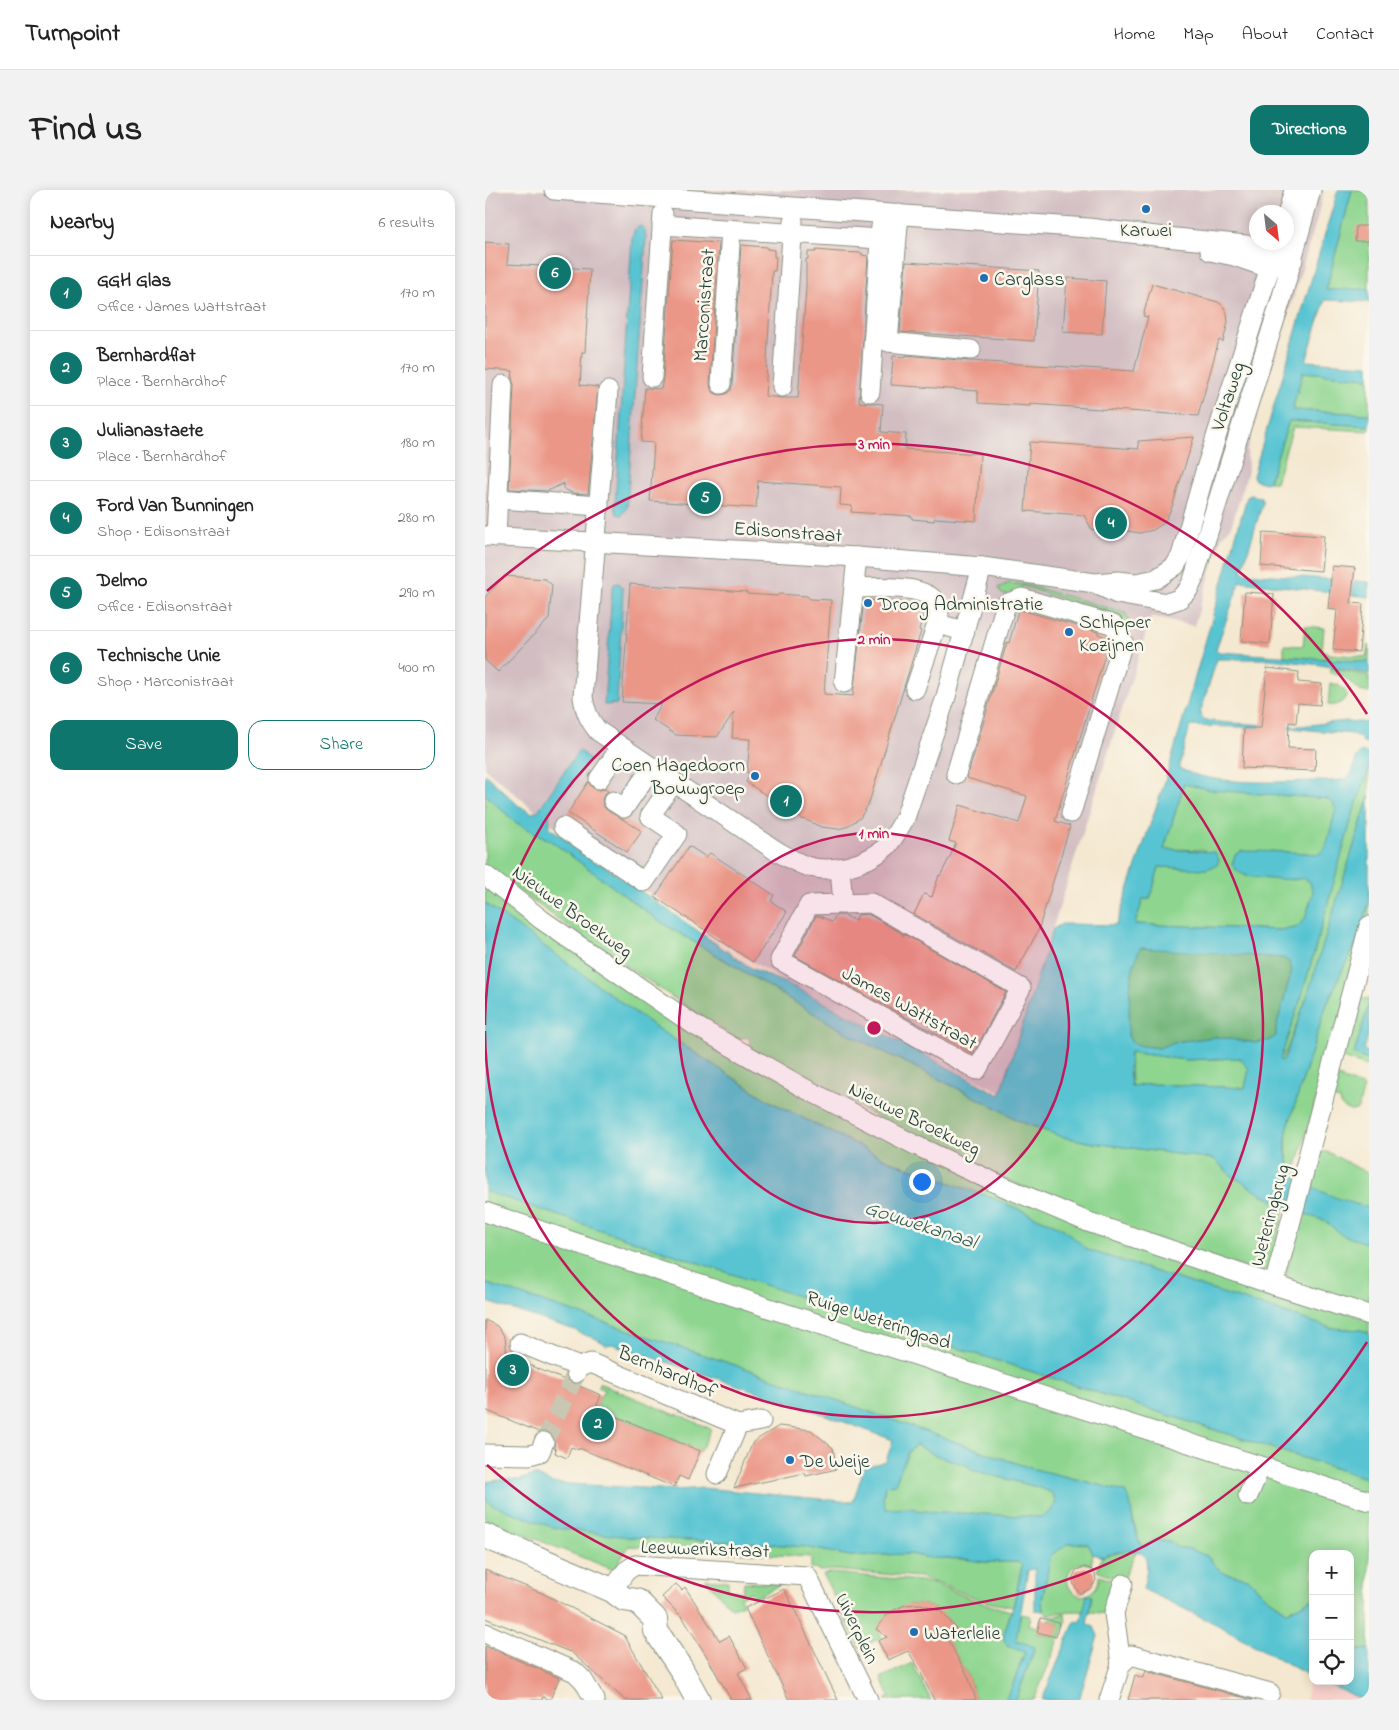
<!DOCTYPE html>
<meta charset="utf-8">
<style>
body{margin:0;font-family:"Indie Flower",sans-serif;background:#f2f2f2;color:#222}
.controls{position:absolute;right:15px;bottom:15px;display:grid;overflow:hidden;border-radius:10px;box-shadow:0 2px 12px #0003}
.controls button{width:45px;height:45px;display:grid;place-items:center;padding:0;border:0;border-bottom:1px solid #e0e0e0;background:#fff;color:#222;font:25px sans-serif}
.compass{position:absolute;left:764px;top:15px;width:45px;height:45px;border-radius:50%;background:#fff;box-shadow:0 2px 12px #0003;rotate:152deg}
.you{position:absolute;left:436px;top:991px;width:18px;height:18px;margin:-12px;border:4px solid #fff;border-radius:50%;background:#1a73e8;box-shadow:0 0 0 8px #1a73e833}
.badge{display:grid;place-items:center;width:32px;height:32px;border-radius:50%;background:#0f766e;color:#fff;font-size:16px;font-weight:700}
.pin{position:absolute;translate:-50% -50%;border:2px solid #fff;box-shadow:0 1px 5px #0006}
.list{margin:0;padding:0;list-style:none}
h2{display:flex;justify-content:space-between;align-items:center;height:65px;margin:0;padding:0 20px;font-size:21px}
h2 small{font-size:16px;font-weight:400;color:#767676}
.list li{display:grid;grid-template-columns:32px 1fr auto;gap:15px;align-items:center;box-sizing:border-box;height:75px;padding:0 20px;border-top:1px solid #e0e0e0}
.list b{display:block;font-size:19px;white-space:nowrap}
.list p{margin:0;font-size:16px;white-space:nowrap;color:#767676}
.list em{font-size:16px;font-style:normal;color:#767676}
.actions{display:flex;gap:10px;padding:15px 20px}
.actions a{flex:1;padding:11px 0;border:1px solid #0f766e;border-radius:15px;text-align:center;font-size:18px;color:#0f766e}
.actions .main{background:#0f766e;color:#fff}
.icon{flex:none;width:28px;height:28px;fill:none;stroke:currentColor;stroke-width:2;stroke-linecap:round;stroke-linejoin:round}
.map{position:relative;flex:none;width:884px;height:1510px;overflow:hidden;border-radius:15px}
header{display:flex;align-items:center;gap:30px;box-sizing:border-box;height:70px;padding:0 25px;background:#fff;border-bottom:1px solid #e0e0e0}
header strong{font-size:24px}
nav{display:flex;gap:28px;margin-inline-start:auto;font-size:18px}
.intro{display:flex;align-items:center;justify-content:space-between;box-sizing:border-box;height:120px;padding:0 30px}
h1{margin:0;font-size:35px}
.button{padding:12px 22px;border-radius:15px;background:#0f766e;color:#fff;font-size:18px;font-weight:700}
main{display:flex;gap:30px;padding:0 30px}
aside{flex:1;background:#fff;border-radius:15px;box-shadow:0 2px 12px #0003}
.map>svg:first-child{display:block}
</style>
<header>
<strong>Turnpoint</strong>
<nav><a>Home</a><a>Map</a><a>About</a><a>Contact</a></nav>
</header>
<div class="intro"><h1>Find us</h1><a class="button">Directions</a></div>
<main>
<aside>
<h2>Nearby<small>6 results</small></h2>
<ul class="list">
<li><span class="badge">1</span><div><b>GGH Glas</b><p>Office · James Wattstraat</p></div><em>170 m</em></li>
<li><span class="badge">2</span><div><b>Bernhardflat</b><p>Place · Bernhardhof</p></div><em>170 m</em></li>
<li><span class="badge">3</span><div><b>Julianastaete</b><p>Place · Bernhardhof</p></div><em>180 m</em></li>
<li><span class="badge">4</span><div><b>Ford Van Bunningen</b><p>Shop · Edisonstraat</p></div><em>280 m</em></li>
<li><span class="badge">5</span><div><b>Delmo</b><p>Office · Edisonstraat</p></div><em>290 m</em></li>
<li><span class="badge">6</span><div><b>Technische Unie</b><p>Shop · Marconistraat</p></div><em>400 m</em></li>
</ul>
<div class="actions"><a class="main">Save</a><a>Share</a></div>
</aside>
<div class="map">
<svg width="884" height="1510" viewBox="0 0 884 1510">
<rect width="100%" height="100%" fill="#fbf7ec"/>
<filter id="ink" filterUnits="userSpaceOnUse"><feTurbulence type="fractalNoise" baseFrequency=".02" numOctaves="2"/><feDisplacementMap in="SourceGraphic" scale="10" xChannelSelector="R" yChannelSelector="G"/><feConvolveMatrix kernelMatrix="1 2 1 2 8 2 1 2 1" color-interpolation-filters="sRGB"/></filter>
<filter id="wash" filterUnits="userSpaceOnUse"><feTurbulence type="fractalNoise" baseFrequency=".0096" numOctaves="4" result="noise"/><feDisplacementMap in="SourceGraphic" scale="20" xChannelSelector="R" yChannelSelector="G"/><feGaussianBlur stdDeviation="1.12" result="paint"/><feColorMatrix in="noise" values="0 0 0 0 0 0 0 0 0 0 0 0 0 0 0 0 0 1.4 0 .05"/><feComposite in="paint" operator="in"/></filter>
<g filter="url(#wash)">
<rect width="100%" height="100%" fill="#f4e8d0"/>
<path fill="#f7d0ca" d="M825,1487L828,1488V1491H835L879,1510H820Z"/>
<path fill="#d2bec2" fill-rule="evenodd" d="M0,0H839L831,32L762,259L763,281L746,337L737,346L709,436L666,427L516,902L340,819L183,716L62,631L0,578ZM772,22H802V52H772Z"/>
<g fill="#8ed58f" stroke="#568962">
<path d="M867,0H884V99L841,100Z"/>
<path d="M818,182L884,188V224L807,220Z"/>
<path d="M804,231L884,236V241L808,237L791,292H782L784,291Z"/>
<path d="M524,393L542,395L640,423L645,433L638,436L635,431L636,427L537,396L535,401L522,405L517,404L513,398Z"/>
<path d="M820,436L839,438L837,460L845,464L881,467L884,455V472L799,466V455L818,456Z"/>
<path d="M846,478L884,486V503L875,501L858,486L845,483Z"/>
<path d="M845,493L853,495L861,502V506C857,514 851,516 843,515Z"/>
<path d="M884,579V607L822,807L797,871L795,870L817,805L868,624Z"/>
<path d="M699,593L727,600L844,609L848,613L851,619L841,657L834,664L785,661L760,686L810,690L819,688L825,692L828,703L820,729L811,738L794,740L650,734L658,709H665L674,677L722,679L719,660L679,659Z"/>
<path d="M0,604L30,632L66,651L174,731L365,845L510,917L536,932L561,941L578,947L609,953L729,969L746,985L800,1017L785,1077L773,1082L626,1035L446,956L266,859L264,848L262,847L252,849C166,794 82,737 0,676Z"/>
<path d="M0,689L282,881L737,1089L750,1092H765L884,1130V1143L876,1140L846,1138L603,1060L577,1038L510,1009L402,970L286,912L173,839L0,713Z"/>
<path d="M884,713V729L809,986C801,968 800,960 802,940L840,819L855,785L872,751Z"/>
<path d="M875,808L884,809V814L869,864L884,870V874L881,876L858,868Z"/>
<path d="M645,862L700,870L755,868L764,879L760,898L666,894L646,896Z"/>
<path d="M853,887L879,897L873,919C866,923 862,920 856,916L855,910L847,908Z"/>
<path d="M838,962H843L884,984V1018L849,1008L824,995L833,965Z"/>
<path d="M0,1001L366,1124L884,1289V1459L865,1461V1364H828V1412L826,1409L803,1422L780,1406L763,1388L736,1382L722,1366L701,1358H692L685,1351L670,1350L659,1356L655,1354C649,1337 647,1319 640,1302L599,1291L545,1278L265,1180L0,1093Z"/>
<path d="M817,1023L840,1031L857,1045L884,1054V1119L807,1093L801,1084Z"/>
<path d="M114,1193L191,1225L192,1224L226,1239L216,1261L111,1218L116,1205L120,1200L113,1197Z"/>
<path d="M431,1255L450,1265L484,1276L487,1280L556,1298L567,1303L571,1312L565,1322L557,1327L435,1321L427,1318L401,1319L398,1307L400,1296L410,1293L423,1262Z"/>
<path d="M0,1309L8,1315L32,1323L144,1347L286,1354L320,1357L365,1366L425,1364L444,1368L479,1369L499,1372H533L537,1376L528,1417L502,1412L435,1387L348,1380L335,1381L326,1378V1367L144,1356L129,1380L0,1329Z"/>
<path d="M585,1353L603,1354L608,1364L606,1375C582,1366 572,1400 597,1406C608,1403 614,1397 614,1386L630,1391L622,1424C600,1421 585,1419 563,1425L558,1421L557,1411L565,1365Z"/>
<path d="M647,1360L651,1362L637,1391L612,1381L617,1367L630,1361Z"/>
<path d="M346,1383L435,1391L449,1394L500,1414L526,1421L519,1443L522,1456L540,1461L527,1497L520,1510H491L483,1486L459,1444L470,1439C452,1406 411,1406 392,1439L397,1447L374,1458L338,1384Z"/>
<path d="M220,1389L243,1391V1400L258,1402L259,1392L295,1394V1395L269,1408L265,1402L255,1407L258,1414L248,1418L245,1417Z"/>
<path d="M580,1423L581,1433L549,1510H531L550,1458L530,1450L536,1424L546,1426L544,1435L554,1437L552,1443L570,1447L574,1433L562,1430Z"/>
<path d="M427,1473L446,1510H400L405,1507L396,1488Z"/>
</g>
<path fill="#72b67a" stroke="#487a57" d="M655,757L798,768L804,772L807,780L791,838V846L785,850L771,853L731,847L690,852L674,858L657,856L647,853L643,846L645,799L648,778Z"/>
<g fill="#58c4d2" stroke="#3c8083" fill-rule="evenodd">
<path d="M853,0H867L841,100L884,99V112L840,110L821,171L884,175V188L818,182L807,220L884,224V236L804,231L784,291L780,293L770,290L768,286Z"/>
<path d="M156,36L160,40L161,48L142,317L137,325L132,324L130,317L147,49L150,39Z"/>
<path d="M766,305L775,307L778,312L757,381L760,383L884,392V407L755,391L731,459L734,462L884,472V484L836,475L785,469H732L715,523L717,528L724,531L745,533L815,536L861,531L884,533V553L878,552L875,547L867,544L804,538L705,536L694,578C726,596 791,592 828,591C836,591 856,592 862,588C871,583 867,568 876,562L884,564V579L868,624L817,805L795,870L797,871L800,867L822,806L884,607V713L872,751L855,785L840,819L802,940C800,956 799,972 809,985C811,988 816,990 819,992C839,1005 860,1011 884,1018V1054L857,1045L840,1031L800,1017L776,1004L746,985L729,969L609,953L578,947L561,941L536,932L510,917L365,845L174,731L66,651L30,632L0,604V584L34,616L47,623L53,621L94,560L105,570L64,623L65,638L266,778L311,798L515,905L568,739L577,734L631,735L681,588L762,307ZM699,594L727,600L843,609L848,613L851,619L841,657L834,664L806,662L757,661L750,665L747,675C751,680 754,683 760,685C770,689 808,691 819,688L825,692L828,703L820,729L811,738L794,740L650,734L658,709H665L674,677L722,679L732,675L734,670L730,662L679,659ZM655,758L798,768L804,772L807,780L791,838V846L785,850L771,853L731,847L690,852L674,858L657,856L647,853L643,846L645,799L648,778ZM645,862L700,870L755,868L764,879L760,898L666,894L646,896L644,881Z"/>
<path d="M134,393L138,398L132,514L119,515L127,402L129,394Z"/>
<path d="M0,713L173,839L286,912L402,970L510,1009L577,1038L603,1060L846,1138L876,1140L884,1143V1289L366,1124L0,1001Z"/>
<path d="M884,814V841L879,860L884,863V870L869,865Z"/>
<path d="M0,1093L265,1180L545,1278L599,1291L640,1302L645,1311L648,1332L655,1354L659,1356L670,1350L685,1351L692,1358H701L722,1366L736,1382L763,1388L780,1406L803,1422L826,1409L828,1412V1488L735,1436L658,1399C660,1391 663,1379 661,1370C656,1353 628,1363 617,1367L608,1364L603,1354L585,1353L566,1365L557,1411L558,1421L550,1420V1379L543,1380L531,1450L550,1457L531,1510H520L527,1497L540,1462L522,1456L519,1449V1443L529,1414L537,1376L533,1372H499L479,1369L444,1368L425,1364L365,1366L320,1357L286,1354L144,1347L69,1338L8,1315L0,1309V1292L22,1289L34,1290L50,1285L67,1293L192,1300L218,1298L368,1312L379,1278L401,1271L408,1250L316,1216L127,1154L121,1155C109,1145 101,1148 90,1140L0,1111ZM431,1255L450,1265L484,1276L487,1280L556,1298L567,1303L571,1312L565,1322L557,1327L435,1321L427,1318L401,1319L398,1307L400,1296L410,1294L423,1262Z"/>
<path d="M602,1405L607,1406L602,1434L609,1437L613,1446L594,1510H557L590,1431L596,1432Z"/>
<path d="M884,1459V1510H879L835,1491H865V1461Z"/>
</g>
<g id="blocks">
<g fill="#eb9787">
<path d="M871,36H884V51H870Z"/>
<path d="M188,50L234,53L225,193L226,199L229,203L235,205L241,204L246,200L247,195L256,55L282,57V59L289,60V67H291L290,81H287L280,206L296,208H313L321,98V69H323V62H331V60L354,62L377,63V65L383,66L374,212L398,214L396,242L421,244L420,259L495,264L491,331L450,328L449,331L427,329V326L366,322L367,316L355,315L356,297L273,291L271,318L165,311L169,253L156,252L160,198L176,199L178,188Z"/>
<path d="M0,52L24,54L22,74L105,79L100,162H97L95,195L113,197L103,304L87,303L78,298L79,293L63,301L24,299L29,195L27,189L28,181L0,179Z"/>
<path d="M421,72L554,81L549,151L415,142Z"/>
<path d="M582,88L621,91L617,144L578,142Z"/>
<path d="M667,94L733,112L738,116L742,123L743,132L738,152L734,150L713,226L545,214V216L493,213V201L406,195L408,166L421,167V165L485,171L649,181L663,127L658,126Z"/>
<path d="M709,247L687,317L679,333L668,340L655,343L636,340L624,343L618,336L607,340L599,325L540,321L545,252L654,259L653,251Z"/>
<path d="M778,342L839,346L836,381L776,376Z"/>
<path d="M847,376L870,378L866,413L878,414L874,462L848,460L852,420L843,419Z"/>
<path d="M20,386L60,389L67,395L64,429L13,482L0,470V407Z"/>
<path d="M145,394L262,402V404L292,406L294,404L322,406L325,409L346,410L339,504L368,506L379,410L417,412V415L434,418L438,426L434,440L436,441L384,613L375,628L361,637L353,639L336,637L319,629V630L261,592L265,583H262L265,549L247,548L249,522L232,547L191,545L168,530L177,514L137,512Z"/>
<path d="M760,402L789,404L785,454L756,451Z"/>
<path d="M536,420L613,442V444L623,448L620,458H622L570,631L585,636L553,741L531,782L429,724L439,704L447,707L454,685L455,686L464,669L471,653L464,651L475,615L534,633L542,606L482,588L522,452L524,453L533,421Z"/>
<path d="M782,478L814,482L813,492L837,494L835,515L813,513L811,533L804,532L803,558L831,559L830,581L757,578L759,538H776Z"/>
<path d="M103,592L108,598L114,600L119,599L123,601L119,605L117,610L118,616L122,620L157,641L142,662L83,623Z"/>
<path d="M204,656L221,667L225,663L289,705L286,711L302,722L268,772L170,707Z"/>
<path d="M383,724L418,744V746L419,744L521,802L488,864L310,766L331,726H335L347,732L351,725H359L370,731L373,725Z"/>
<path d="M0,1130L12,1136L20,1147L22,1166L116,1205L111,1218L215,1261L203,1290L194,1286L189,1297L94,1258V1260L86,1257L82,1268L70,1263L71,1260L69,1258L70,1249L64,1242L58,1241L54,1242L0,1220Z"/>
<path d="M294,1236L326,1240L348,1258L352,1279L321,1286L320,1283L249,1298L268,1252Z"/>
<path d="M600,1377L607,1380L610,1384L611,1390L606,1398L595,1404L589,1395L587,1389L591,1380Z"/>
<path d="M0,1380L57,1403L139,1445L177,1510H140L85,1461V1462L0,1428Z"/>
<path d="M191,1394L197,1400L200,1397L235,1451L244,1446L262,1478L253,1483L267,1510H246L221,1465L198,1428L177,1407Z"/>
<path d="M299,1399L305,1410L353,1510H304L260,1418Z"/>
<path d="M435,1414L446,1417L456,1422L464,1430L471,1439L460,1445L483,1486L491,1510H449L433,1477L423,1461L403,1470L393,1451L402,1447L391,1439L400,1427L409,1420L420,1415Z"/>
<path d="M556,1428L574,1433L571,1447L552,1442Z"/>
<path d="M0,1456L74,1488L65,1510L58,1507L57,1510H0Z"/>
<path d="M661,1481L768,1510H643L650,1485L658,1488Z"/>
</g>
</g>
</g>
<g filter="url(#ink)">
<use href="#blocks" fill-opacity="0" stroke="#8a9282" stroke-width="1"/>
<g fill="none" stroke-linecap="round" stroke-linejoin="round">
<path stroke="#c9c6b1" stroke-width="19" stroke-dasharray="19 9" stroke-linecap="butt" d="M59,1252L91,1183"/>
<defs>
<g id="minor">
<path d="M69,0L603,38L671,46L791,58L808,70"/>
<path d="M414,24L403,152L486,160"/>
<path d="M802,25L809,0"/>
<path d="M177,35L395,49"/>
<path d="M725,61L749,66L784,78L794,75"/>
<path d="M167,187L178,24"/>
<path d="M236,194L246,40"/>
<path d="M297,197L308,31"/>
<path d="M123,201L98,507C100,521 104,530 113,541L290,660C300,666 310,672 321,676C347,684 381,675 401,657C409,649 414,638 420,628L460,510L497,377"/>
<path d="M385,202L396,36"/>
<path d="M13,309L114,316"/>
<path d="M0,346L372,367L497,377L610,393L633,391L651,393L671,389L690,376L696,366L719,285L793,52"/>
<path d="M11,347L18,195"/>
<path d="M613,395L632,404L682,413L694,409L703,400L708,390L796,110L826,0"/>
<path d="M370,398C394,398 467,390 452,434"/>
<path d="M359,493L372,367"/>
<path d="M430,499L452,434L480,441"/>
<path d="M471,584L521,414L537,408L629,435L638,452L586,623"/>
<path d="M114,589L136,557"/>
<path d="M128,611L139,618L167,577"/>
<path d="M78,637L159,692L192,644L165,626L189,592"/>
<path d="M355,678L358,714"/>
<path d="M0,685L57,730L209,835L319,898L430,955L515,995L603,1032L789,1095L884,1125"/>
<path d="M386,713L536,798L492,880L295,770L324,715Z"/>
<path d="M0,1022L284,1118L884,1311"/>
<path d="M789,1095L884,736"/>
<path d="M35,1153L94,1177"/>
<path d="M91,1183L94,1177L106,1173L253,1235L232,1284"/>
<path d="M253,1235L276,1231"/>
<path d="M0,1264L45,1265L55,1262L59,1252"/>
<path d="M763,1306L776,1276"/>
<path d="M127,1400L141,1381L150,1375L322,1386L383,1510"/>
<path d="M0,1443L90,1482L98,1490L110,1510"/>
<path d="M636,1474L629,1423L638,1394"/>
<path d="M624,1510L636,1474L646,1465L785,1503"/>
</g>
<path id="major" d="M0,1346L127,1400L139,1409L152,1411L170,1429L171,1441L196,1479L213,1510"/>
</defs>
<use href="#minor" stroke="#8a9282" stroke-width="21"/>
<use href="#major" stroke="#8a9282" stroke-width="26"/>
<use href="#minor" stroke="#fff" stroke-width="19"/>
<use href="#major" stroke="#fff" stroke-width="24"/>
</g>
</g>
<circle cx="389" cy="838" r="195" fill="#c2185b" fill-opacity=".12"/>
<g fill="none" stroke="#c2185b" stroke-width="2.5">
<circle cx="389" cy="838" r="195"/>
<path d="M0 835A389 389 0 1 1 0 841"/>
<path d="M882 1152A584 584 0 0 1 2 1275M2 401A584 584 0 0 1 882 524"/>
</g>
<g fill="#1f6fb2" stroke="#fbf7ec" stroke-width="2">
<circle cx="661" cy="19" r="5"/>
<circle cx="499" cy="88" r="5"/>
<circle cx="383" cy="413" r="5"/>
<circle cx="584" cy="442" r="5"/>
<circle cx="270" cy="586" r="5"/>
<circle cx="305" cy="1270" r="5"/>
<circle cx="429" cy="1442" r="5"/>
</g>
<g text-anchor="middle" stroke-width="5" stroke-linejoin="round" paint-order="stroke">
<g font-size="20" fill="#1f3d34" stroke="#fbf7ec" text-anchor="start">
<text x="661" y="46" text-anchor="middle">Karwei</text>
<text x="509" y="95">Carglass</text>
<text x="393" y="420">Droog Administratie</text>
<text x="594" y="438">Schipper<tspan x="594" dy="23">Kozijnen</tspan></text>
<text x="260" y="581" text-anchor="end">Coen Hagedoorn<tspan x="260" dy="23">Bouwgroep</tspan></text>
<text x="315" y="1277">De Weije</text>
<text x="439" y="1449">Waterlelie</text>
</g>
<g font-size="20" fill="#1f3d34" stroke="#fbf7ec">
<text transform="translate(218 115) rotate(-86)" y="7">Marconistraat</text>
<text transform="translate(742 206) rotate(-72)" y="7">Voltaweg</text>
<text transform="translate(303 341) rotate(4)" y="7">Edisonstraat</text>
<text transform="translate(88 721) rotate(36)" y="7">Nieuwe Broekweg</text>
<text transform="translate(425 817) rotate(29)" y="7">James Wattstraat</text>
<text transform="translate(430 928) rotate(26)" y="7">Nieuwe Broekweg</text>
<text transform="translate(784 1025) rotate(-75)" y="7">Weteringbrug</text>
<text transform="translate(394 1129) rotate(18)" y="7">Ruige Weteringpad</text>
<text transform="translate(183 1181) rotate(23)" y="7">Bernhardhof</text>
<text transform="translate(220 1358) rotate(2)" y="7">Leeuwerikstraat</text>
<text transform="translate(373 1438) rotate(64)" y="7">Uiverplein</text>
</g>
<g font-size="21" font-style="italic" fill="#2d5f5c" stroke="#fbf7ec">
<text transform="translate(436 1034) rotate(18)" y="7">Gouwekanaal</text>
</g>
</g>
<circle cx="389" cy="838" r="8" fill="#c2185b" stroke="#fbf7ec" stroke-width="2.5"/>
<g font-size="15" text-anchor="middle" font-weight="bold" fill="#c2185b" stroke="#fbf7ec" stroke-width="5" stroke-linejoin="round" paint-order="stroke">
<text x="389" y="259">3 min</text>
<text x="389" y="454">2 min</text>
<text x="389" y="648">1 min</text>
</g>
</svg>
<div class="controls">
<button>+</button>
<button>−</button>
<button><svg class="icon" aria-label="locate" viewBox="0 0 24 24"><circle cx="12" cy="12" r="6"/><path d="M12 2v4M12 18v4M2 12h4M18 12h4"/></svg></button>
</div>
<svg class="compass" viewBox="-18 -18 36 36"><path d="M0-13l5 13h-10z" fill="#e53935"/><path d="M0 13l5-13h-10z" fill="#767676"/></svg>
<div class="you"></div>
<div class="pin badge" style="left:301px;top:611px">1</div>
<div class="pin badge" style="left:113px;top:1234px">2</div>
<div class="pin badge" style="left:28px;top:1180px">3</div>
<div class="pin badge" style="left:626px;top:333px">4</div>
<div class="pin badge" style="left:220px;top:308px">5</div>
<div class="pin badge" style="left:70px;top:83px">6</div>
</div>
</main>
